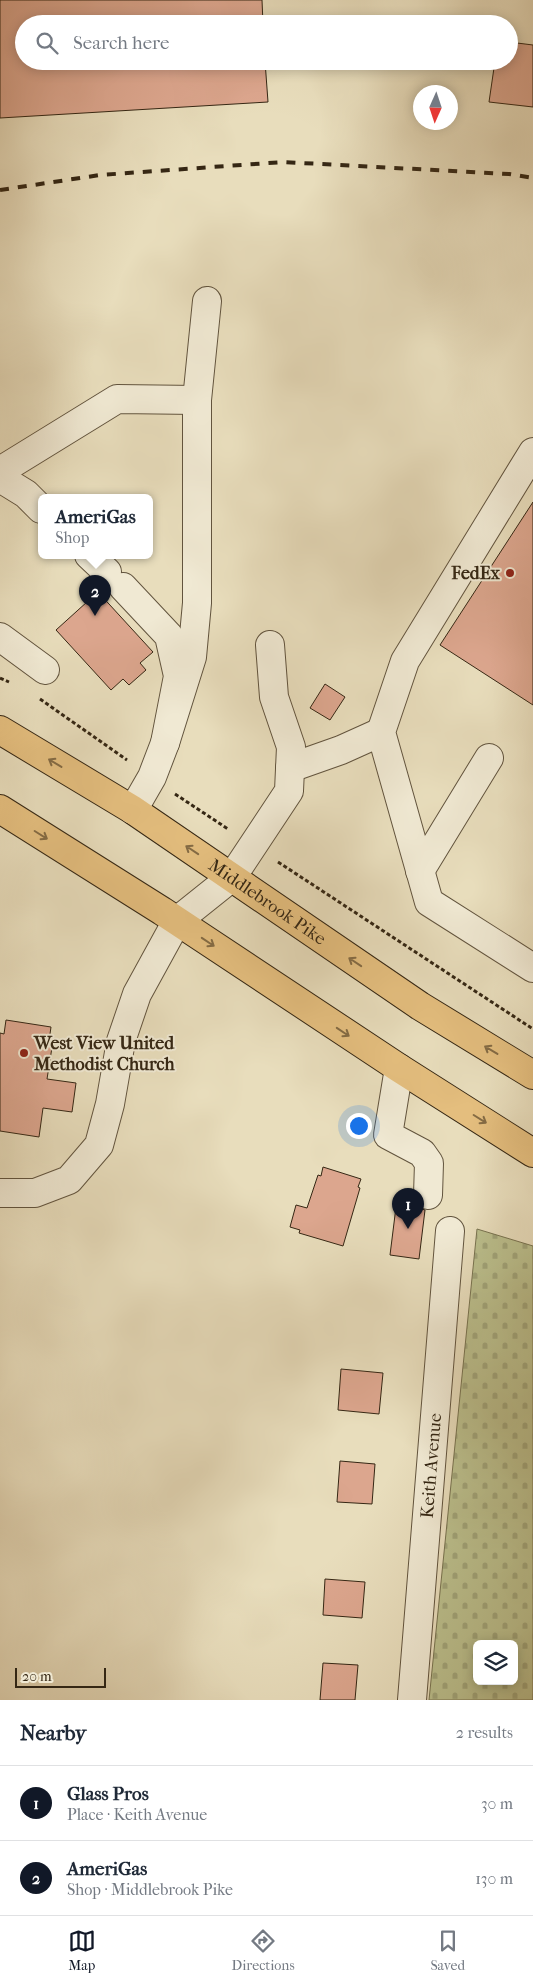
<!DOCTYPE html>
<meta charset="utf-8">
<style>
body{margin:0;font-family:"IM FELL French Canon",serif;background:#f2f2f3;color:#1f2937}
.controls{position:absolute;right:15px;bottom:15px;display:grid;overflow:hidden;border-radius:8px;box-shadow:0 2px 12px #0003}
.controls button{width:45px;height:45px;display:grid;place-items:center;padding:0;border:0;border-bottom:1px solid #e0e1e3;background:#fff;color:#1f2937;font:25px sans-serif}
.compass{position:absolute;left:413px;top:85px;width:45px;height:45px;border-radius:50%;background:#fff;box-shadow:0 2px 12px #0003;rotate:183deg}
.scale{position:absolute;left:15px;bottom:12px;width:91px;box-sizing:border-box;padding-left:5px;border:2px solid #352714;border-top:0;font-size:14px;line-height:18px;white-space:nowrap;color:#352714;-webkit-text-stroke:4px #f0e9d3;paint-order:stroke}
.you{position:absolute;left:358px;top:1125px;width:18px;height:18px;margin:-12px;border:4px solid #fff;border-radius:50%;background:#1a73e8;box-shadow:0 0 0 8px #1a73e833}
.badge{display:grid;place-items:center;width:32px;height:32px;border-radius:50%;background:#111827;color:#fff;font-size:16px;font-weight:700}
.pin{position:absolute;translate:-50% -41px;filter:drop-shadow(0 1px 2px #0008)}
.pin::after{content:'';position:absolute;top:26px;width:18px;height:15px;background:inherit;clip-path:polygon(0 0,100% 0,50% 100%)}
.popup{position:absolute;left:38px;top:494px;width:115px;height:65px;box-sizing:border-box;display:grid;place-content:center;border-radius:8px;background:#fff;filter:drop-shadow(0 1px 4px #0005);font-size:16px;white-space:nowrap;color:#747a83}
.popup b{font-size:19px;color:#1f2937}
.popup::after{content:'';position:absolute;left:50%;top:100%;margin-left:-10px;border:10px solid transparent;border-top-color:#fff}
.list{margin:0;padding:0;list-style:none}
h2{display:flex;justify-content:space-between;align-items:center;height:65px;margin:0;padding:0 20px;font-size:21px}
h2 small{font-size:16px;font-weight:400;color:#747a83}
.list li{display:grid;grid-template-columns:32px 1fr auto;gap:15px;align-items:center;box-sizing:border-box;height:75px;padding:0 20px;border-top:1px solid #e0e1e3}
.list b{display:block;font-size:19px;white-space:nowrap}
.list p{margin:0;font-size:16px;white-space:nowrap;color:#747a83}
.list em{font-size:16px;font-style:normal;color:#747a83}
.icon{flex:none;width:28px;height:28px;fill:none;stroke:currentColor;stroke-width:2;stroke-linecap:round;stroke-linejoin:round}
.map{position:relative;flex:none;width:533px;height:1700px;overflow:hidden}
.search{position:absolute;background:#fff;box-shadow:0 2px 12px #0003;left:15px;right:15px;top:15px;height:55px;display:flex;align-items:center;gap:12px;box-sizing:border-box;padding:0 18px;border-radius:28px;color:#747a83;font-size:19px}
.sheet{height:215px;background:#fff}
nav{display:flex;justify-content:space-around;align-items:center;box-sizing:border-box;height:70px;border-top:1px solid #e0e1e3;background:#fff;font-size:14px;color:#747a83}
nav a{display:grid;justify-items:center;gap:2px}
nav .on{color:#111827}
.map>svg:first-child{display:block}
</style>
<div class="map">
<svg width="533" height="1700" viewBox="0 0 533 1700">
<defs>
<pattern id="cemetery-stones" width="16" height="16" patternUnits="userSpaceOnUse" patternTransform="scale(1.25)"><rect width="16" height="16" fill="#bbbf8d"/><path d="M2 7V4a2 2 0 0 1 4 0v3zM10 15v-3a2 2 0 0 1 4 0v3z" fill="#a1a479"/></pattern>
</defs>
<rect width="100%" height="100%" fill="#e8ddbc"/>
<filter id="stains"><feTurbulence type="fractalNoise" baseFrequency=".004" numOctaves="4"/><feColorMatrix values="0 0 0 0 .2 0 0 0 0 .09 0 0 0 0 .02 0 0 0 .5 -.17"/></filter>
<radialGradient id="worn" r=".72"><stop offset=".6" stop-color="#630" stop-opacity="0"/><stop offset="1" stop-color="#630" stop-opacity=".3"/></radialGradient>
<path fill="url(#cemetery-stones)" stroke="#787350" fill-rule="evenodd" d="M477,1229L533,1246V1700H429ZM477,1644H514V1681H477Z"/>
<g fill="#dca68e" stroke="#352714">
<path d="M0,0H262L263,24H24V61H265L268,102L0,118Z"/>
<path d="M509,42L533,45V107L489,102L495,61H509Z"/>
<path d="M533,502V705L440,645Z"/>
<path d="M98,592L153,652L140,663L146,670L129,685L123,679L111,690L56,630Z"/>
<path d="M325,684L345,697L330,720L310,708Z"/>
<path d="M6,1020L51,1027L49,1041H53L47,1079L76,1083L72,1112L43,1108L39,1137L0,1131V1033L4,1034Z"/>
<path d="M323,1167L361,1179L358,1187L360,1188L343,1246L299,1233L300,1230L290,1227L296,1205L307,1208L318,1175L321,1176Z"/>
<path d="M397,1199L414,1201L419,1208L425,1210L419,1259L390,1255Z"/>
<path d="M341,1369L383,1373L379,1414L338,1410Z"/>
<path d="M340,1461L375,1464L372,1504L337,1502Z"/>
<path d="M325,1579L365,1582L362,1618L323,1615Z"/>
<path d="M323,1663L358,1665L355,1700H320Z"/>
</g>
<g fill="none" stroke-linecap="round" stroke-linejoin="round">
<defs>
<g id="minor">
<path d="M533,452L405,661L381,732L429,902L533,968"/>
<path d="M0,471L117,399L197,400"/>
<path d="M0,478L26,494L41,509"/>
<path d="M89,555L107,572"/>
<path d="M123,587L169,636L178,676L165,743L152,777L133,810"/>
<path d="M0,637L45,670"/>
<path d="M165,743L192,657L197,603V400L207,301"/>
<path d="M290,768L341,750L381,732"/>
<path d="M420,871L489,758"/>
<path d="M399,1068L388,1135L422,1153L429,1163L428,1195"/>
<path d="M0,1193H35L69,1180L99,1145L110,1104L121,1041L137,994L177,921L232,877L289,791L291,747L274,697L270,645"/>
<path id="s1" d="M412,1700L450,1231"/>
</g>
<g id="major">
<path id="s2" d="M0,730L133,810L420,1006L533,1075"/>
<path d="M0,809L162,911L399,1068L533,1153"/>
</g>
</defs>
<use href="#minor" stroke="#62543e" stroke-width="30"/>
<use href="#major" stroke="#352714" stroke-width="30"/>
<g stroke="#352714" stroke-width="3" stroke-dasharray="4 2.5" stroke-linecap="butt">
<path d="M0,678L9,682"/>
<path d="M40,699L127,760"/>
<path d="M175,794L228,829"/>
<path d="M278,862L533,1029"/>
</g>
<use href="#minor" stroke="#f0e9d3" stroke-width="28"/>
<use href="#major" stroke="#e4be7e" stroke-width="28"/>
<path stroke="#352714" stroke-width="4" stroke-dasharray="9 9" stroke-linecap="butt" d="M0,190L100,175L283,162L509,174L533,178"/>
</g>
<defs><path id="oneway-shaft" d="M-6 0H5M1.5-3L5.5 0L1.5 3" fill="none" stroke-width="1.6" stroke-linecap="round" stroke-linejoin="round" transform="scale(1.25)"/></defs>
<g stroke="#846b44">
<use href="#oneway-shaft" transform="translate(55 763) rotate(-149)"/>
<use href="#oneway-shaft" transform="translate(41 835) rotate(32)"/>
<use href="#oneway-shaft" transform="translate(192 850) rotate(-146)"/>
<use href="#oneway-shaft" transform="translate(208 942) rotate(34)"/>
<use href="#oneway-shaft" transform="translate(355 962) rotate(-146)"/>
<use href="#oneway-shaft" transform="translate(343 1032) rotate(34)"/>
<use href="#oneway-shaft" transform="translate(491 1050) rotate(-149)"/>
<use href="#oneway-shaft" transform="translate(480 1119) rotate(32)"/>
</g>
<g fill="#8f2418" stroke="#f0e9d3" stroke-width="2">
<circle cx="510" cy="573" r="5"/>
<circle cx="24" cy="1053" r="5"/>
</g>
<g text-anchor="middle" stroke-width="4" stroke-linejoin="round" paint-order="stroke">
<g font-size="18" font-weight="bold" fill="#352714" stroke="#f0e9d3" text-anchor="end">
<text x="500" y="579">FedEx</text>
<text x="34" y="1049" text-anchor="start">West View United<tspan x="34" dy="21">Methodist Church</tspan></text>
</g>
<g font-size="18" fill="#352714" stroke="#f0e9d3">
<text dy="6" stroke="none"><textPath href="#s2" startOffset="318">Middlebrook Pike</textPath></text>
<text dy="6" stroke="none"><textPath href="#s1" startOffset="235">Keith Avenue</textPath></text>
</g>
</g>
<rect width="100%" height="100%" filter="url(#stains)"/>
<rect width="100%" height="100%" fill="url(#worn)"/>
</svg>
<div class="controls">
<button><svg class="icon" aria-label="layers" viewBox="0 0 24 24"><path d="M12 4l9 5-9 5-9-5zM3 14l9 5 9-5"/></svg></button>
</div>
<svg class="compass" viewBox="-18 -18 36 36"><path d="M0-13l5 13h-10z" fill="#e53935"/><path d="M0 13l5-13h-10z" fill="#747a83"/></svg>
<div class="scale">20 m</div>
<div class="you"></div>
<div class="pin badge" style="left:408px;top:1229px">1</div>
<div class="pin badge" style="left:95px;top:616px">2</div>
<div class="popup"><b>AmeriGas</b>Shop</div>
<div class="search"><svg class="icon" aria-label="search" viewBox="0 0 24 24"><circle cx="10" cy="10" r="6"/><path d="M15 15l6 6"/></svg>Search here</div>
</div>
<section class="sheet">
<h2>Nearby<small>2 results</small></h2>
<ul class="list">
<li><span class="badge">1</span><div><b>Glass Pros</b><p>Place · Keith Avenue</p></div><em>30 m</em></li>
<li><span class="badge">2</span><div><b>AmeriGas</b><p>Shop · Middlebrook Pike</p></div><em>130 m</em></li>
</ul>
</section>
<nav>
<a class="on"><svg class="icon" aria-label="map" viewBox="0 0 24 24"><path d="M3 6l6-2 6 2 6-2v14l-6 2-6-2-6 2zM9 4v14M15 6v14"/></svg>Map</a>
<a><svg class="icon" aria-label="directions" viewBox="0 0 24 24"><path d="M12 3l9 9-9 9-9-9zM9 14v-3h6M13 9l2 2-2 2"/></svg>Directions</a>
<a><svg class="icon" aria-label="saved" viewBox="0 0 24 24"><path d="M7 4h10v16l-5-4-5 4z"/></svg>Saved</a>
</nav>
